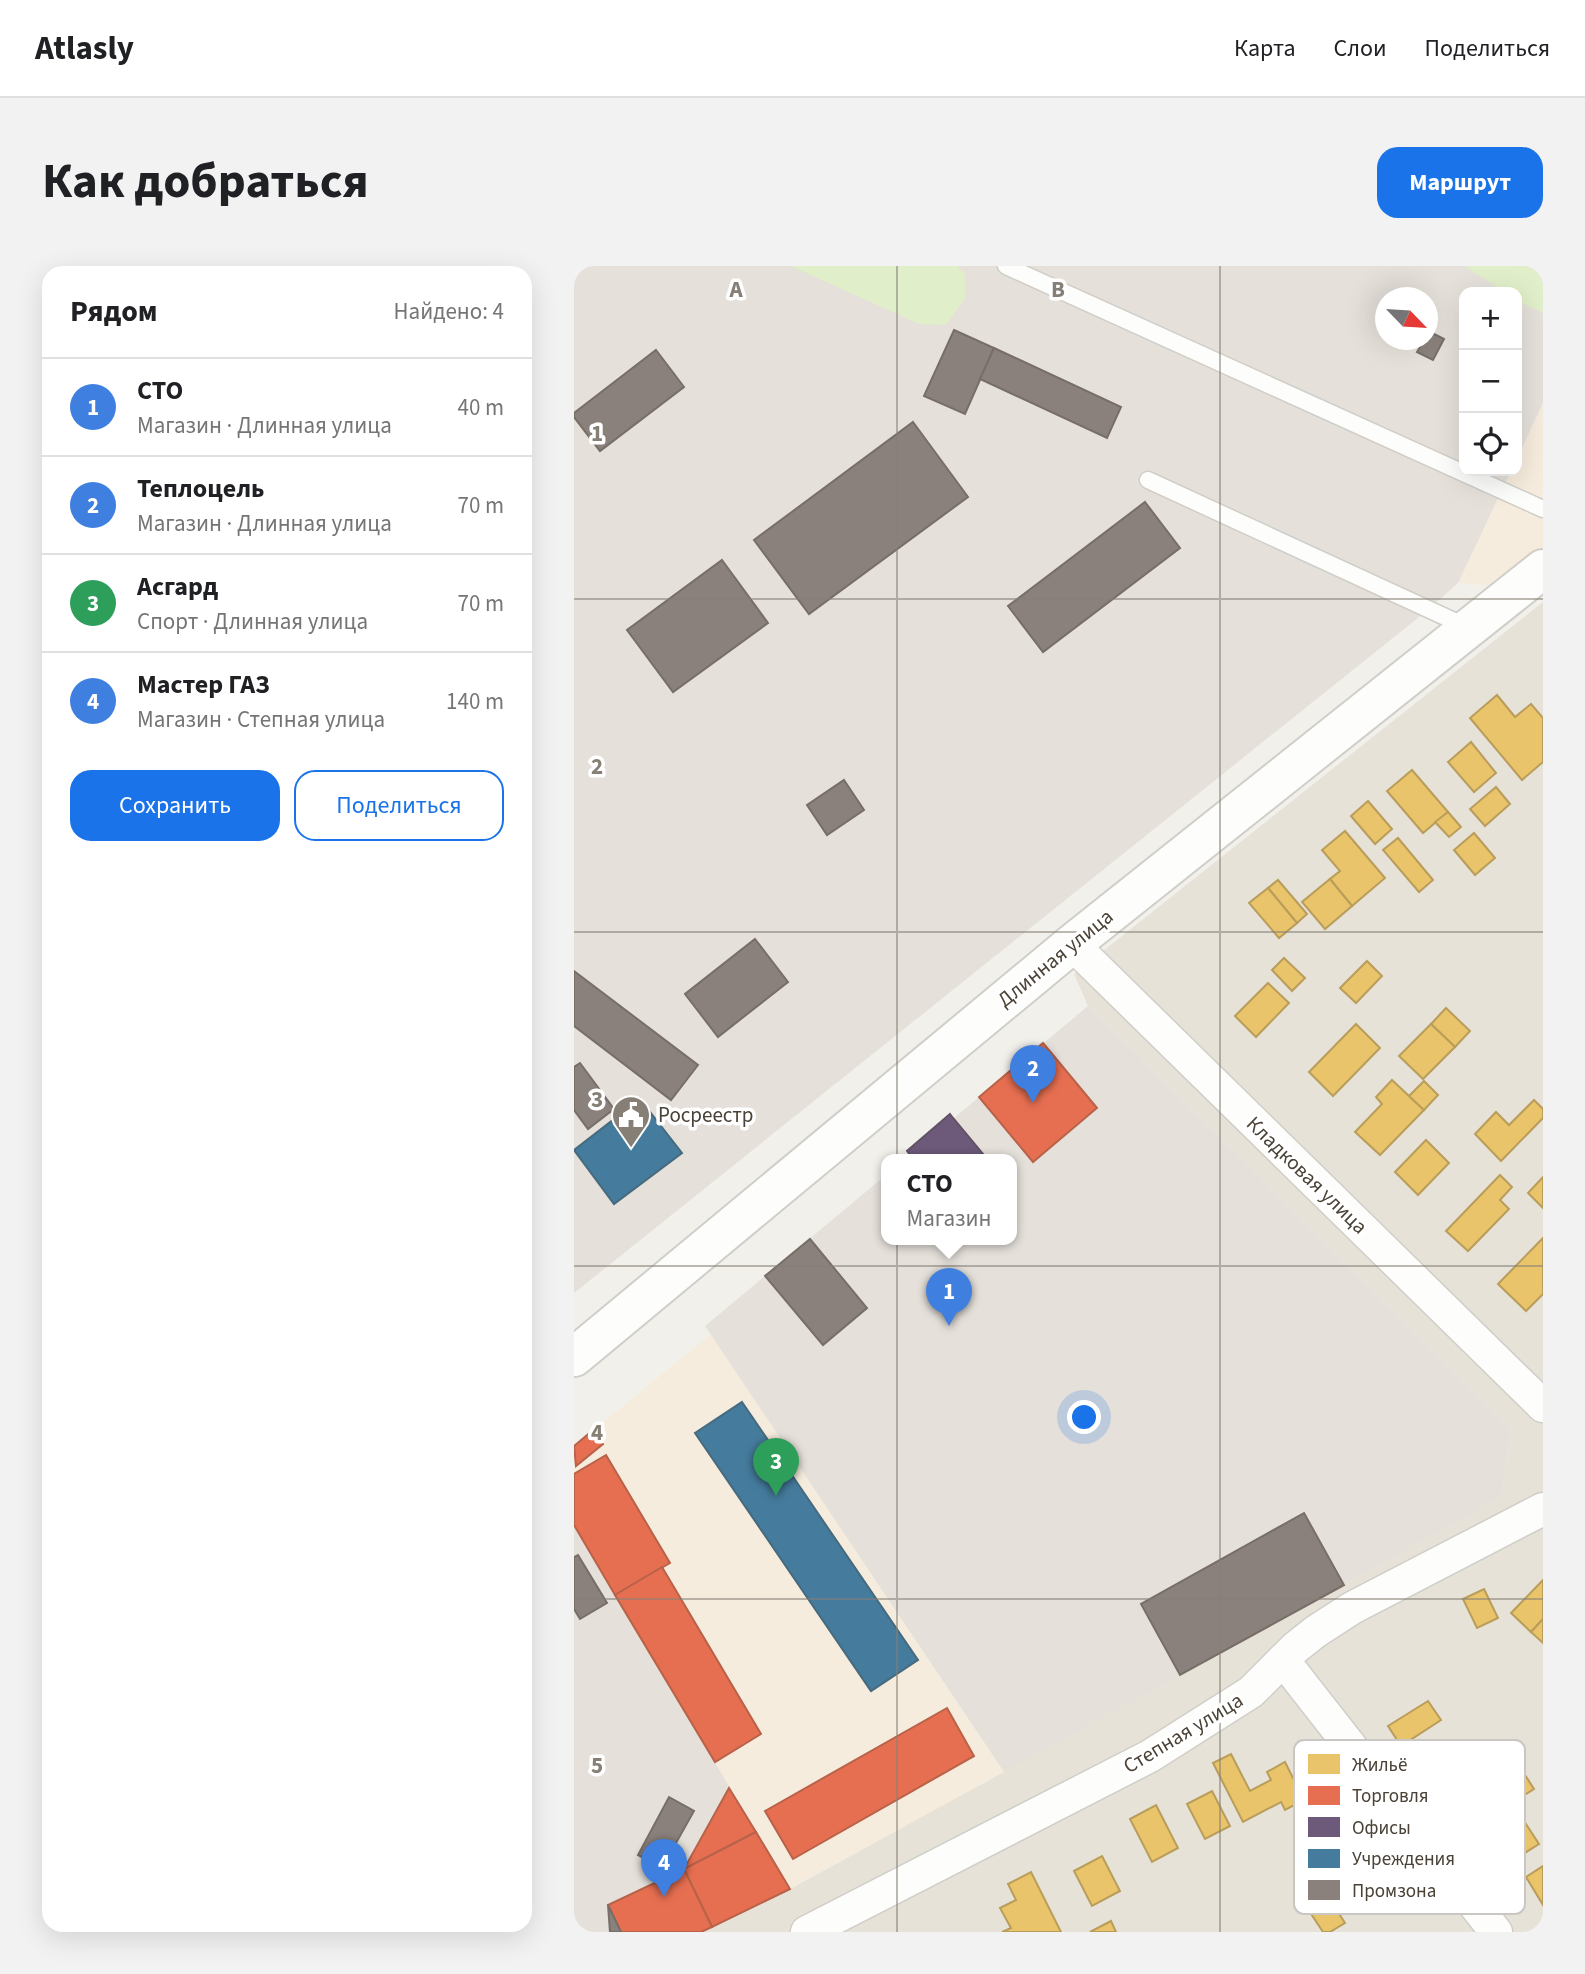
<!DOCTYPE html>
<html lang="ru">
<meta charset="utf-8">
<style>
body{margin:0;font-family:"Source Sans 3",sans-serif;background:#f2f2f2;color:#202124}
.controls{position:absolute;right:21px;top:21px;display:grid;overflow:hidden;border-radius:14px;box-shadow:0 7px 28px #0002}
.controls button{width:63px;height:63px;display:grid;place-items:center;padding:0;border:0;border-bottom:2px solid #e0e0e0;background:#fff;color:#202124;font:35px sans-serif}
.compass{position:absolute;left:801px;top:21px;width:63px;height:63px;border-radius:50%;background:#fff;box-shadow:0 7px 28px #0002;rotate:115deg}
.you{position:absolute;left:511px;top:1152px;width:24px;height:24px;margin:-18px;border:5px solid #fff;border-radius:50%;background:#1a73e8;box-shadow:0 0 0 10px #1a73e833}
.badge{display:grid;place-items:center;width:46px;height:46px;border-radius:50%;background:#1a73e8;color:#fff;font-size:23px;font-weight:700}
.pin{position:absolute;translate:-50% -58px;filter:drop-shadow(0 2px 4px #0008)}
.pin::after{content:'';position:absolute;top:37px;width:24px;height:21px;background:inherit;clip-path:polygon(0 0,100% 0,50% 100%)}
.popup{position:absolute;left:307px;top:888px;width:136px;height:91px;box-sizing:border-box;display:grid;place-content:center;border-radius:14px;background:#fff;filter:drop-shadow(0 2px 5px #0005);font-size:23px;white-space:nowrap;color:#757577}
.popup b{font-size:26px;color:#202124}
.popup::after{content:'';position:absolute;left:50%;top:100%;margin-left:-14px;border:14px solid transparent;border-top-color:#fff}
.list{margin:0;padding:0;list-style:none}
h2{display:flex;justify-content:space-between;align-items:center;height:91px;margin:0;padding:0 28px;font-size:30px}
h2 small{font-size:23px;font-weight:400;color:#757577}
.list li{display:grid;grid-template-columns:46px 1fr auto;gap:21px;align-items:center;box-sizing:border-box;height:98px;padding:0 28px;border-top:2px solid #e0e0e0}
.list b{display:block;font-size:26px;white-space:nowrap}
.list p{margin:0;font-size:23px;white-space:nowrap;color:#757577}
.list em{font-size:23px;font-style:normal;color:#757577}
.actions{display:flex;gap:14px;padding:21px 28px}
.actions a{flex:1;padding:16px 0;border:2px solid #1a73e8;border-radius:21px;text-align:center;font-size:24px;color:#1a73e8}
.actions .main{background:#1a73e8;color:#fff}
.icon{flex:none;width:38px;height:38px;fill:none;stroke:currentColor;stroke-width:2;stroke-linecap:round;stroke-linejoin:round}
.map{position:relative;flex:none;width:969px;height:1666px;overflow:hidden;border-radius:21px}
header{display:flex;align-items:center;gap:42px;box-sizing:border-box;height:98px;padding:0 35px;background:#fff;border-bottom:2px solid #e0e0e0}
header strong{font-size:33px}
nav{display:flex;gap:38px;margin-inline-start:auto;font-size:24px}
.intro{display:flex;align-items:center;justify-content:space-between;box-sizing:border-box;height:168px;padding:0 42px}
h1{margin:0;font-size:49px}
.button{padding:18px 32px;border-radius:21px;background:#1a73e8;color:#fff;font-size:24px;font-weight:700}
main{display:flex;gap:42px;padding:0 42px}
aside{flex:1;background:#fff;border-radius:21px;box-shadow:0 7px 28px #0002}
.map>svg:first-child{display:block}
</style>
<header>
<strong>Atlasly</strong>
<nav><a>Карта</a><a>Слои</a><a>Поделиться</a></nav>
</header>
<div class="intro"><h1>Как добраться</h1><a class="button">Маршрут</a></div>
<main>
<aside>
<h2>Рядом<small>Найдено: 4</small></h2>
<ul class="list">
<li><span class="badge" style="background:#3f7fe0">1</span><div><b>СТО</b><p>Магазин · Длинная улица</p></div><em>40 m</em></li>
<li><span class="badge" style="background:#3f7fe0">2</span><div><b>Теплоцель</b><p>Магазин · Длинная улица</p></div><em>70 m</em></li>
<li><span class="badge" style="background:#2e9e5b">3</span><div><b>Асгард</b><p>Спорт · Длинная улица</p></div><em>70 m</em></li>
<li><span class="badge" style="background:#3f7fe0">4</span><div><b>Мастер ГАЗ</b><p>Магазин · Степная улица</p></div><em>140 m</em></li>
</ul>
<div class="actions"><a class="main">Сохранить</a><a>Поделиться</a></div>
</aside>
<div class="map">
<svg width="969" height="1666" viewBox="0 0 969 1666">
<rect width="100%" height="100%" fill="#f2f0eb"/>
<path fill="#e7e2d8" d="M969,336V1666H127L216,1623L927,1232L937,1164L514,740L500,708Z"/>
<g fill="#f6ecdd">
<path d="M969,137V281L920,320L884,317L937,205H943V193Z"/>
<path d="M137,1068L430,1506L216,1623L0,1259V1180Z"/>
</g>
<g fill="#e5e0da" fill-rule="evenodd">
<path d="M0,0H969V137L943,193V26H890V205H937L884,317L855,343L0,1027ZM811,32H853V74H811Z"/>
<path d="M514,740L937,1164L927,1232L430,1506L131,1060L312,909V974H438V894H330L336,889L333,885L376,848L380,852Z"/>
<path d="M0,1259L216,1623L127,1666H0Z"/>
</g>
<g fill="#e0eec9">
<path d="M217,0H383L391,8V32L372,59L345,58Z"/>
<path d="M891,0H969V47L943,35V26H930Z"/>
</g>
<g fill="#e9c46a" stroke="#b99d5a" stroke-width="2">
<path d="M923,429L941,451L957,438L969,452V496L948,514L896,452Z"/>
<path d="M897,476L922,507L900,526L874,496Z"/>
<path d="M838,504L874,546L849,567L813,525Z"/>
<path d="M922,521L936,538L911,560L896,543Z"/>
<path d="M794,535L818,563L801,578L777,550Z"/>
<path d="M874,546L887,561L875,571L861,556Z"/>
<path d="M771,565L811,612L778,640L756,613L766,605L748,584Z"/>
<path d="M900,567L921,592L901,609L880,584Z"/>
<path d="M824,572L859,614L845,626L809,584Z"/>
<path d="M756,613L778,640L751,663L728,636Z"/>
<path d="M704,614L733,648L723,657L694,622Z"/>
<path d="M694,622L723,657L705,672L675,637Z"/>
<path d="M710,692L731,712L718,725L698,704Z"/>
<path d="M793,695L808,710L782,737L766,722Z"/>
<path d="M694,717L715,737L682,771L661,750Z"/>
<path d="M872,742L896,765L881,781L857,758Z"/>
<path d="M782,758L806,782L759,830L735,806Z"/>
<path d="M857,758L881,781L849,813L825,790Z"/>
<path d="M818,814L850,844L806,889L781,866L808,838L802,831Z"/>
<path d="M850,815L864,829L850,844L835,830Z"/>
<path d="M960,834L969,843V852L927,895L901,868L922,846L935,859Z"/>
<path d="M852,874L875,897L844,929L821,906Z"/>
<path d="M926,909L938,921L926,934L935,943L894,985L872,965Z"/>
<path d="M969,911V942L954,927Z"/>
<path d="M969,972V1028L952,1045L924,1018Z"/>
<path d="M969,1314V1353L957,1366L937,1347Z"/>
<path d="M910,1323L924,1352L903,1362L889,1333Z"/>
<path d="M969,1353V1377L957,1366Z"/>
<path d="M854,1435L867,1454L827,1480L814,1460Z"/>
<path d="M908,1479L927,1509L907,1521L903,1513L858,1541L845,1520Z"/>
<path d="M657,1488L676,1525L697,1514L693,1506L711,1496L730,1534L711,1544L707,1536L669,1556L639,1497Z"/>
<path d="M944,1498L960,1523L924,1546L907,1521Z"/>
<path d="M903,1513L924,1546L888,1569L877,1551L891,1542L881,1527Z"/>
<path d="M638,1525L656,1560L631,1573L613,1538Z"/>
<path d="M582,1539L604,1582L578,1596L556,1553Z"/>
<path d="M950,1555L965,1578L919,1607L905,1584Z"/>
<path d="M816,1582L833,1610L786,1640L768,1612Z"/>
<path d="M528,1590L546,1625L518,1640L500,1605Z"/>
<path d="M969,1600V1639L952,1611Z"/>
<path d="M457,1606L487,1666H428L437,1662L426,1642L442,1634L434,1618Z"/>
<path d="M744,1615L771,1657L756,1666H749L724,1628Z"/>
<path d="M537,1655L542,1666H516Z"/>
</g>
<g fill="#e76f51" stroke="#b86249" stroke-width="2">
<path d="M469,777L523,842L459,896L405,831Z"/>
<path d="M18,1165L29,1178L2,1200L0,1180Z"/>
<path d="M32,1189L96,1297L41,1329L0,1259V1208Z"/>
<path d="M88,1301L187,1468L141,1496L41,1329Z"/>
<path d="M373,1442L400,1490L219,1593L191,1545Z"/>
<path d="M155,1522L182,1566L110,1603Z"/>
<path d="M182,1566L216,1623L138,1661L110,1603Z"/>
<path d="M110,1603L138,1661L127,1666H47L34,1639Z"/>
</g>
<path fill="#6d597a" stroke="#625266" stroke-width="2" d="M376,848L379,852L414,894H340L333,885Z"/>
<g fill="#457b9d" stroke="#466a7e" stroke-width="2">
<path d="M66,833L108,887L40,938L0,884Z"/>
<path d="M168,1136L344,1394L297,1425L121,1167Z"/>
</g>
<g fill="#8a817c" stroke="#776e67" stroke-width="2">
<path d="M380,64L420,82L391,148L350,130Z"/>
<path d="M854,65L870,73L859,94L843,86L850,74H853Z"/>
<path d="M420,82L547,141L533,172L406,113Z"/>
<path d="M82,84L110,121L26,185L0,151V147Z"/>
<path d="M339,156L394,231L235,348L180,274Z"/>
<path d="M571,236L606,282L469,386L434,340Z"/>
<path d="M148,294L194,357L99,426L53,364Z"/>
<path d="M270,514L290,544L253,569L233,539Z"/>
<path d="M181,673L214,716L144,771L111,728Z"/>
<path d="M0,705L124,799L97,834L0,760Z"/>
<path d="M6,797L40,843L14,863L0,844V801Z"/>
<path d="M236,973L293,1042L249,1079L191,1010Z"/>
<path d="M730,1247L770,1319L606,1409L567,1338Z"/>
<path d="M4,1289L33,1337L6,1353L0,1343V1291Z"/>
<path d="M95,1531L120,1545L88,1602L64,1589Z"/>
<path d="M34,1639L47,1666H36Z"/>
</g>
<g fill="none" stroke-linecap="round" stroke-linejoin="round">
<defs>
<g id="service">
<path d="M432,0L969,243"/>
<path d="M574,214L893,361"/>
</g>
<g id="minor">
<path d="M498,678L969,1140"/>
<path d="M709,1394L922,1666"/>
<path d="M233,1666L576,1490L677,1426L721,1382L741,1366L778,1342L969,1243"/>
</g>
<path id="tertiary" d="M0,1091L498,678L969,303"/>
</defs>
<use href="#service" stroke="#d0cec8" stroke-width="19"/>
<use href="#minor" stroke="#d0cec8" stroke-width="35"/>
<use href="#tertiary" stroke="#d0cec8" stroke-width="42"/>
<use href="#service" stroke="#fdfdfc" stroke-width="16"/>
<use href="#minor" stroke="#fdfdfc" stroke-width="32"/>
<use href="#tertiary" stroke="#fdfdfc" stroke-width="38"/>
</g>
<path fill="none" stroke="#857f75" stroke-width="2" stroke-opacity="0.55" d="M323,0V1666M646,0V1666M0,333H969M0,666H969M0,1000H969M0,1333H969"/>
<defs>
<symbol id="civic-pin" viewBox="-11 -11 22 30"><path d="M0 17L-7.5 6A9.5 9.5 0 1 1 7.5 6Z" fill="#857f75" stroke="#fff"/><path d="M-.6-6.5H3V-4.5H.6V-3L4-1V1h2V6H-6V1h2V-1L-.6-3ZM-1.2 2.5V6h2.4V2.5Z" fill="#fff"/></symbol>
</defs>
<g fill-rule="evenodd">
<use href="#civic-pin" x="35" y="827" width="44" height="60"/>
</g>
<g text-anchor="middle" stroke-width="7" stroke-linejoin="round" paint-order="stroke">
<g font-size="21" fill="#4a4236" stroke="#fff">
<text transform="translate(481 692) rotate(-39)" y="7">Длинная улица</text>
<text transform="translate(733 909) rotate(44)" y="7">Кладковая улица</text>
<text transform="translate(609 1467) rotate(-31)" y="7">Степная улица</text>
</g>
<g font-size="21" fill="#4a4236" stroke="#fff" text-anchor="start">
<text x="84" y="856">Росреестр</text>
</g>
</g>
<rect x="720" y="1474" width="231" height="174" rx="10" fill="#fff" stroke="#c9c6c3" stroke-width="2"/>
<rect x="734" y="1488" width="32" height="20" fill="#e9c46a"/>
<rect x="734" y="1520" width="32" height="19" fill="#e76f51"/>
<rect x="734" y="1551" width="32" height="20" fill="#6d597a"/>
<rect x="734" y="1583" width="32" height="19" fill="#457b9d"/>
<rect x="734" y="1614" width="32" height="20" fill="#8a817c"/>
<g font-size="19" fill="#4a4236">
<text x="778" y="1505">Жильё</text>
<text x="778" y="1536">Торговля</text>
<text x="778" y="1568">Офисы</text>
<text x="778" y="1599">Учреждения</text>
<text x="778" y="1631">Промзона</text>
</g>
<g font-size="23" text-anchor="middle" font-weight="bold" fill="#857f75" stroke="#fff" stroke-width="7" stroke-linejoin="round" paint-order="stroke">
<text x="162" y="31">A</text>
<text x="484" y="31">B</text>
<text x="23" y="175">1</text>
<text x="23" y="508">2</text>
<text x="23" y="841">3</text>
<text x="23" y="1174">4</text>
<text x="23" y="1507">5</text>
</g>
</svg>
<div class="controls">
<button>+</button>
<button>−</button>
<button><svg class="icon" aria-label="locate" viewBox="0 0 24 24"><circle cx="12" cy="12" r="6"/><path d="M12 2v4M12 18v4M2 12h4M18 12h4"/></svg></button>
</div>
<svg class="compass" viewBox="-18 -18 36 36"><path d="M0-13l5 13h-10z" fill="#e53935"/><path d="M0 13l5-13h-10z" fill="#757577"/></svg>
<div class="you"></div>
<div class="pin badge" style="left:375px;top:1060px;background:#3f7fe0">1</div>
<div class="popup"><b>СТО</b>Магазин</div>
<div class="pin badge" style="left:459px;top:837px;background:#3f7fe0">2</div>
<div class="pin badge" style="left:202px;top:1230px;background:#2e9e5b">3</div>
<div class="pin badge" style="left:90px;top:1631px;background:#3f7fe0">4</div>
</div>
</main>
